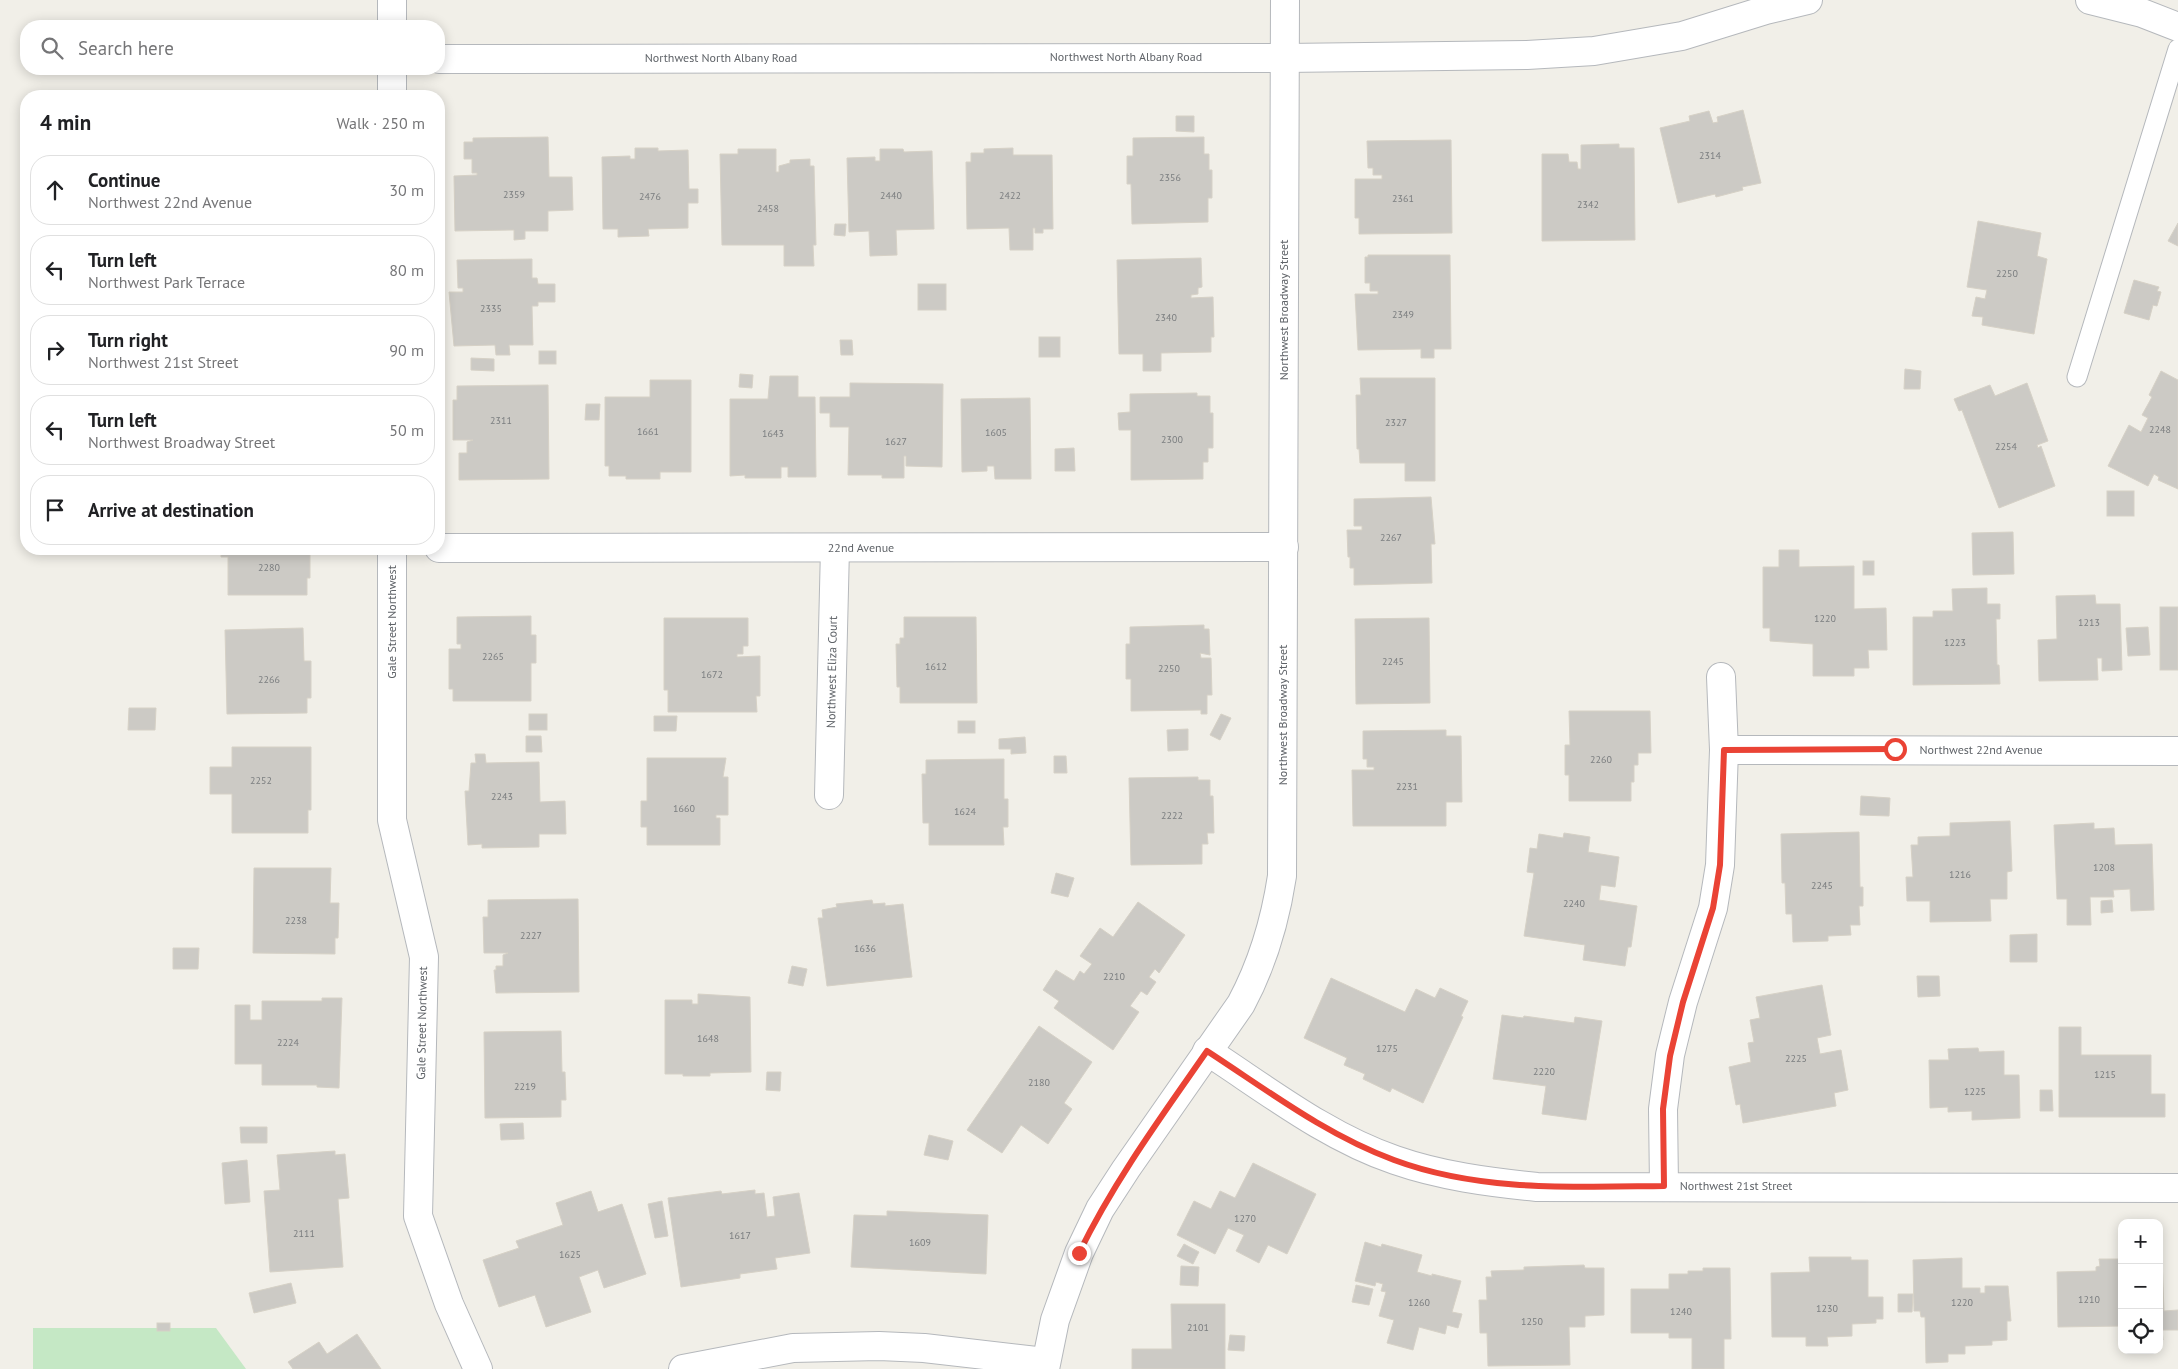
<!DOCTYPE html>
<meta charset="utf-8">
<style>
body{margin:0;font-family:"PT Sans",sans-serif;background:#f6f6f6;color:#202124}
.controls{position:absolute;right:15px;bottom:15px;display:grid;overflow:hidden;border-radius:10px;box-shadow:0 2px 12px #0003}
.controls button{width:45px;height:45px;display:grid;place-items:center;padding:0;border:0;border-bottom:1px solid #e0e0e0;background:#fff;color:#202124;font:25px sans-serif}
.stop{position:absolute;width:15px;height:15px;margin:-11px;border:4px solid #ea4335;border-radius:50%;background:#fff}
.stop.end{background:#ea4335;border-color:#fff;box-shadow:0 1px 5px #0008}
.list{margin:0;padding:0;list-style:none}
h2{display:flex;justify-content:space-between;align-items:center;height:65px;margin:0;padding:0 20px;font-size:21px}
h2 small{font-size:16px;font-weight:400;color:#757577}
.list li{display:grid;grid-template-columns:32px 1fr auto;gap:15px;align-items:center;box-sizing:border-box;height:70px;margin:0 10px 10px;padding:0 10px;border:1px solid #e0e0e0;border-radius:20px}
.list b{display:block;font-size:19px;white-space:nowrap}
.list p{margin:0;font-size:16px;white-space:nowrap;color:#757577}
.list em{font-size:16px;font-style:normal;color:#757577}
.icon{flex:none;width:28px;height:28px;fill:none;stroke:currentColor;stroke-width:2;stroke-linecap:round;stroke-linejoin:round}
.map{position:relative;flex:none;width:2178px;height:1369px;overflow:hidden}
.search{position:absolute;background:#fff;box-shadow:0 2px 12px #0003;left:20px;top:20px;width:425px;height:55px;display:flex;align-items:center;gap:12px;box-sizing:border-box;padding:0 18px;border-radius:20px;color:#757577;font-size:19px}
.panel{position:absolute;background:#fff;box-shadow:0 2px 12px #0003;left:20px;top:90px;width:425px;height:465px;border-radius:20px}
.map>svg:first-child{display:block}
</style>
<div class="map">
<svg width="2178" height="1369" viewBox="0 0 2178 1369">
<rect width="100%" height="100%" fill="#f1efe8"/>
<path fill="#c5e8c5" d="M33,1328H216L246,1369H33Z"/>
<g fill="#cccac5" stroke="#d6d1c6">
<path d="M1743,110L1761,183L1742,187L1743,190L1716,197L1715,194L1678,203L1660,128L1690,121L1689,116L1709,111L1713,123L1718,122L1717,117Z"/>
<path d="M1176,116H1194V132L1176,131Z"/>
<path d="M548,137L549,177H572L573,210L548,211V231H525V239L514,240V230L455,231L454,176L477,175V173H472V159H464V142H473V138Z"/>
<path d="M1204,137V154H1209V170H1212V198H1208V222L1132,224L1131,184H1127V156H1133V138Z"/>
<path d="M1451,140L1452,233L1359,234V218H1355V179H1382V175H1373V168H1368L1367,141Z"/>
<path d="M1619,144V148H1634L1635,240L1542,241V154H1568L1569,162H1577L1578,169H1581V145Z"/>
<path d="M635,148H658V151L688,150L689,189H698V203H688V228L648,229L649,236L618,237V229H603L602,157L630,156V159H635Z"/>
<path d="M1013,148V155H1052L1053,229H1043V233H1035V228H1033V250H1010L1009,228L967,229L966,162H971V153H984V149Z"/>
<path d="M738,149H776V172H779V166L790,163V160L810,159V166H814L816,245H813L814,266H784V245H722L720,154H738Z"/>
<path d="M880,149H903L904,152L932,151L934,229L896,230L897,255L870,256L869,231L849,232L847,158L875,157V161H880Z"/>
<path d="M1978,221L2041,233L2037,256L2047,259L2034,334L1982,325L1983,317L1972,316L1976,297L1985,299L1987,290L1967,287Z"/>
<path d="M2178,223V246L2168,241Z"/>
<path d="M835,224H846L845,236L834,235Z"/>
<path d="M1368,255H1450L1451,349H1434V358H1421V349L1358,350L1355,294H1378V291H1370V283H1365V257H1368Z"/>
<path d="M1201,258L1202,287L1198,288V294L1191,295V298L1213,297L1214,337H1211V352L1161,353V371H1143V354H1119L1117,260Z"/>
<path d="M532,259V278H537L538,284H555V302H538V306H532L533,345H509L510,355H496L495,345L454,346L449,292H463V288H458L457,260Z"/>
<path d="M2134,280L2159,287L2157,291L2161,292L2157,306L2153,305L2149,320L2124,313Z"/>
<rect x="918" y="284" width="28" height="26"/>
<rect x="1039" y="337" width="21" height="20"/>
<path d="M840,340H852L853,355H841Z"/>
<rect x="539" y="351" width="17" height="13"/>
<path d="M471,358L494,359V371L471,370Z"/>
<path d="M1905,369L1921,371L1920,389H1904Z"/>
<path d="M2161,371L2178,380V489L2158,480L2159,477L2154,474L2148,486L2108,466L2129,425L2141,432L2148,418L2142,415L2152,397L2149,395Z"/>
<path d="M740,374L753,375L752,388L739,387Z"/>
<path d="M770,376H798V397H815L816,477H788V467H781V478H745V475L730,476V399H768Z"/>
<path d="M1360,378H1435V481H1405V463H1360L1359,449H1357L1356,395H1361Z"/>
<path d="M650,380H691V472H660V479H626V476H609V466H605V397H650Z"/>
<path d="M850,383L943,384L942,467L906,466V456H904V478H882V475H848L849,427H830V413H820V397H850Z"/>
<path d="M2027,383L2048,441L2037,445L2038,448L2041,446L2055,486L1999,508L1962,410L1959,411L1954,399L1990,385L1995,396Z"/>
<path d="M548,385L549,479L459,480V453H467V442L473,440H453V400H457V386Z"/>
<path d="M1197,393V396H1210V413H1213V448H1208V462H1203V479L1131,480V430H1119L1118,413L1130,412V394Z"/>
<path d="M1030,398L1031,479H995L994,466H987V471L962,472L961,399Z"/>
<path d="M586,404H600L599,420H585Z"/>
<path d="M1074,448L1075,471H1055V449Z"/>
<rect x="2107" y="491" width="27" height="25"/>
<path d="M1431,497L1435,544H1431L1432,583L1354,585V568H1350V557H1348L1347,530H1362V526H1354V499Z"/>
<path d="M2013,532L2014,574L1973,575L1972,533Z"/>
<path d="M207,549H310V578H307V595H228V557H221V553H207Z"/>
<path d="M1779,550H1799V567L1854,566V609L1886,608L1887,650H1868L1869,668H1854V676H1813V644L1770,641V628H1763V567H1779Z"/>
<rect x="1863" y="561" width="11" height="14"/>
<path d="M1987,588V604H2000V619H1996L1997,665H1999L2000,684L1913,685V617H1933V611H1953L1952,589Z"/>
<path d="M2095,595L2096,604H2120L2122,670L2102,671V658H2097L2098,680L2039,681L2038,640L2057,639L2056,596Z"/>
<rect x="2160" y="607" width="18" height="63"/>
<path d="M531,616V635H536V663H531V701H453V689H449V649H461V644H457V617Z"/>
<path d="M904,617H976L977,703H900V687H897L896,644H900V638H904Z"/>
<path d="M664,618H748V646H743V654H737V657L760,656V696H756L757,712H668V690H664Z"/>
<path d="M1429,618L1430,703L1356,704L1355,619Z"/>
<path d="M1204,625V629H1209L1210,655L1200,653L1201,658H1211L1212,695H1207V714H1201V710L1131,711V679H1126V644H1130V627Z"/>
<path d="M2148,627L2150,655L2128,656L2126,628Z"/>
<path d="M303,628L304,661H311V698H307V713L227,714L225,630Z"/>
<path d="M129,708H156L155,730H128Z"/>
<path d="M1569,711H1650L1651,753H1638V765H1634V782H1631V801H1569V775H1565V745H1570Z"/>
<rect x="529" y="714" width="18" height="16"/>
<path d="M1221,714L1231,718L1220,740L1210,735Z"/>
<path d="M654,716H677L676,731H654Z"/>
<rect x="958" y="721" width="17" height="12"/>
<path d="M1188,729V750L1168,751L1167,730Z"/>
<path d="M1446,730V736H1461L1462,802H1446V826H1353L1352,770H1374V767H1367V759H1363V731Z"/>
<path d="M526,736H541L542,752H526Z"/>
<path d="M1025,737L1026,753L1011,754V749H999V739Z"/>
<path d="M232,747H311V810H308V833H232V794H210V767H232Z"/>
<path d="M475,754H485L486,763L539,762L540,802L565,801L566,834H539V847L482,848V844L468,845L465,791H469L471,763H476Z"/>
<path d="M1054,756H1066L1067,773H1054Z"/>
<path d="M647,758H726L723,777H728V815H716V818H720V845H647V827H641V801H647Z"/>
<path d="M1004,759V799H1008V827H1003L1004,845H929V823H923L922,774H926V760Z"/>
<path d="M1198,777V780H1210V796H1213L1214,833H1207L1208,844H1202V864L1131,865L1129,778Z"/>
<path d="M1861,796L1890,798L1889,816L1860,815Z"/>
<path d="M2010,821L2012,871L2007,872V899H1990L1991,921L1930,922V901H1907L1906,877H1913L1911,845H1918V837L1950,836V823Z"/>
<path d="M2094,823V829L2114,828L2115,845L2152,844L2154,910L2131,911L2130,889L2113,890L2114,897H2090L2091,925H2067V899H2057L2054,825Z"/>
<path d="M1859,832L1860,887H1863V906H1859L1860,925H1850L1851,935L1828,936V941L1793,942L1792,914H1786L1785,883H1782L1781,834Z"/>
<path d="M1564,833L1590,837L1588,852L1619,857L1615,887L1601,885L1599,900L1637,906L1631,947H1628L1625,966L1583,960L1585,945L1524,936L1534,873L1527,872L1530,848L1537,849L1539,834L1563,838Z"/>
<path d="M254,868H331L330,903H339L338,938H335V954L253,953Z"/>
<path d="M1056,873L1074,878L1068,897L1051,893Z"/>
<path d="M578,899L579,992L496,993L494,970H496V966H503V955L508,953H484L483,917H488V900Z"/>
<path d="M872,900L873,904L885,903V906L903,904L912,977L827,986L818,918H823L822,910L837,907L836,904Z"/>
<path d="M2112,900L2113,912L2101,913V901Z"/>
<path d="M1138,902L1185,935L1159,973L1155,969L1149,977L1156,982L1147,995L1141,991L1130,1006L1139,1012L1113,1050L1054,1008L1059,1001L1043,990L1056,970L1074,981L1080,971L1084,974L1092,964L1080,956L1100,928L1113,937Z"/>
<path d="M2037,934V962H2010V935Z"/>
<path d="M173,948H199L198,969H173Z"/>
<path d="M792,966L807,969L803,986L788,983Z"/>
<path d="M1917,976H1939L1940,996L1918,997Z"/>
<path d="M1331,978L1405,1012L1416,989L1435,998L1440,988L1468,1001L1461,1016L1463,1017L1423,1103L1392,1088L1390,1092L1363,1079L1365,1074L1344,1065L1347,1058L1304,1038Z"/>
<path d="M1822,985L1831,1035L1817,1038L1820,1054L1841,1050L1848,1090L1834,1093L1836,1106L1743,1123L1740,1104L1736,1105L1729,1067L1751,1062L1748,1043L1754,1042L1750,1020L1760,1018L1756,997Z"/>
<path d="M698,994L750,997L751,1072L710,1073V1076H683V1074H665V1000H692V1004H698Z"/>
<path d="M322,998H342L339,1088L317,1087V1085H262V1064H235V1005H250V1020H262V1001H322Z"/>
<path d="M1502,1015L1523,1018L1524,1016L1574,1023L1575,1017L1602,1021L1586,1120L1542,1114L1546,1086L1493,1079Z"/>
<path d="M1039,1026L1092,1062L1064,1103L1072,1109L1048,1144L1021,1125L1002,1153L967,1130Z"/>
<path d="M2059,1027H2081V1055H2151V1094H2165V1117H2059Z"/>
<path d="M561,1031L562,1072H565L566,1100H561V1117L485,1118L484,1032Z"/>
<path d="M1978,1048L1979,1052L2004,1051V1075H2019L2020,1118L1972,1120V1111L1948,1112V1107L1930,1108L1929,1060H1949L1948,1049Z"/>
<path d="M767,1072H781L780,1091L766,1090Z"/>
<path d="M2040,1090H2052L2053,1111H2040Z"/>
<path d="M523,1123L524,1139L501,1140L500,1124Z"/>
<path d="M240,1127H267V1143H241Z"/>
<path d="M929,1135L953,1141L948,1160L924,1155Z"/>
<path d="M335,1151V1155L345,1154L349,1198L338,1199L343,1267L270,1272L264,1191L280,1190L277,1155Z"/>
<path d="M247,1160L250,1202L225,1204L222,1163Z"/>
<path d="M1253,1163L1316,1194L1287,1254L1268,1245L1259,1263L1236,1251L1244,1235L1228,1228L1215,1254L1177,1235L1194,1201L1211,1209L1220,1191L1235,1198Z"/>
<path d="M755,1190V1194L764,1193L767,1217L775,1216L773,1197L799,1193L810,1253L775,1258L777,1269L740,1274V1278L681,1287L668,1198L721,1191L722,1194Z"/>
<path d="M591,1191L598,1212L622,1204L646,1274L604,1288L598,1270L579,1277L591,1312L546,1327L535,1295L499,1307L483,1260L519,1248L516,1241L563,1225L556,1203Z"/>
<path d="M662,1201L668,1236L655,1238L648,1204Z"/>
<path d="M887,1211L988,1215L986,1274L851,1267L854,1215L887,1216Z"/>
<path d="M1365,1242L1381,1247L1382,1244L1422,1255L1417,1272L1432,1276V1274L1461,1281L1452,1312L1462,1314L1458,1328L1447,1325L1445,1334L1419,1327L1413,1350L1387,1343L1394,1320L1379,1316L1386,1292L1381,1291L1383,1284L1376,1282L1375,1286L1355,1281Z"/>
<path d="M1184,1244L1199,1252L1193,1264L1177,1256Z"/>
<path d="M1809,1257H1851V1260H1868V1297H1883V1319H1876V1323L1852,1324V1336L1827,1337L1828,1346H1806V1337H1772L1771,1273L1810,1272Z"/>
<path d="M1962,1258V1288H1980V1293H1985V1286H2008L2011,1321H2007V1340L1992,1341V1345L1965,1346V1354H1948V1362L1926,1363L1925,1317H1921L1920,1311H1914L1913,1260Z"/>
<path d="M2159,1258H2162L2164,1311L2178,1310V1330H2162L2163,1340H2159Z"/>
<path d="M2099,1259H2122V1326L2058,1327L2057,1272L2096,1271V1267L2100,1266Z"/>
<path d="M1584,1265L1585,1268H1604V1315L1585,1316V1327H1569L1570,1365L1488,1366L1487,1333H1480L1479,1300H1487L1486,1277H1492L1491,1271L1524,1270V1267Z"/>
<path d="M1181,1266L1199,1267L1198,1286L1180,1285Z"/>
<path d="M1703,1268H1730L1731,1339H1724V1369H1692V1338H1669V1333H1631V1289H1669V1274H1688V1271H1703Z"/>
<path d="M291,1283L296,1303L254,1313L249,1293Z"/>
<path d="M1356,1285L1373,1289L1369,1305L1352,1302Z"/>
<path d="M1898,1294H1913L1912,1312H1898Z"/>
<path d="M1171,1304H1225V1369H1132V1349H1172Z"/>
<rect x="157" y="1323" width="13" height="8"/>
<path d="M357,1334L381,1369H293L288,1362L319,1342L327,1354Z"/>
<path d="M1230,1335L1245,1336L1244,1351L1228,1350Z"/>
</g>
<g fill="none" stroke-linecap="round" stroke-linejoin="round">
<defs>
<path id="service" d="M2077,377L2178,49"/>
<g id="minor">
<path d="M392,26V0"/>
<path d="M392,96V69"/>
<path d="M439,548L1284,547"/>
<path d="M392,549V820L424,957L418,1216L449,1304L478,1369"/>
<path d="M1724,750L2178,751"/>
<path d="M829,795L835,548"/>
<path d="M1207,1051C1267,1090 1327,1137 1395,1160C1441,1176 1488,1182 1537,1187L2178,1188"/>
<path d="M1664,1186L1663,1109L1670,1055L1683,1002L1713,908L1720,865L1724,750L1721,677"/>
<path d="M683,1369L793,1348L879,1346L924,1348L1045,1362"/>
<path d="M1045,1369L1055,1320L1079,1253L1100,1209L1126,1169L1241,1004C1263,963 1275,922 1282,876L1285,0"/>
</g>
<g id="tertiary">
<path d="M2090,0L2142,13L2178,27"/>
<path d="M439,59L1285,58L1527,55L1594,51L1682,36L1766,10L1808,0"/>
</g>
</defs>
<use href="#service" stroke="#b5b8bc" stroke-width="21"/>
<use href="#minor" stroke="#b5b8bc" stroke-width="30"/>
<use href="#tertiary" stroke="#b5b8bc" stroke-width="30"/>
<use href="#service" stroke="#fff" stroke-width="19"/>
<use href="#minor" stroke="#fff" stroke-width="28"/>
<use href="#tertiary" stroke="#fff" stroke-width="28"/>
</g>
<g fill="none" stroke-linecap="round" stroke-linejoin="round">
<path stroke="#ea4335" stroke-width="6" d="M1079,1253C1114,1181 1161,1117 1207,1051C1267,1090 1326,1135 1394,1160C1480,1192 1573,1187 1664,1186L1663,1109L1670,1056L1683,1002L1713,908L1720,865L1724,750L1895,749"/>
</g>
<g text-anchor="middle" stroke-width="4" stroke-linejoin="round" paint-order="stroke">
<g font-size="10" fill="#7a7d7f">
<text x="1710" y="159">2314</text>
<text x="1170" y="181">2356</text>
<text x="514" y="198">2359</text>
<text x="891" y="199">2440</text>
<text x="1010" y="199">2422</text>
<text x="650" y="200">2476</text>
<text x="1403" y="202">2361</text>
<text x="1588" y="208">2342</text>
<text x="768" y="212">2458</text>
<text x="2007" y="277">2250</text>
<text x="491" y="312">2335</text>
<text x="1403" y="318">2349</text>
<text x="1166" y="321">2340</text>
<text x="501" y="424">2311</text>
<text x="1396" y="426">2327</text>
<text x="2160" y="433">2248</text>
<text x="648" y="435">1661</text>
<text x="996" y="436">1605</text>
<text x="773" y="437">1643</text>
<text x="1172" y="443">2300</text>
<text x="896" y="445">1627</text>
<text x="2006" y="450">2254</text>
<text x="1391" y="541">2267</text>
<text x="269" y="571">2280</text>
<text x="1825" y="622">1220</text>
<text x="2089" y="626">1213</text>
<text x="1955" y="646">1223</text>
<text x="493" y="660">2265</text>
<text x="1393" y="665">2245</text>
<text x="936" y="670">1612</text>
<text x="1169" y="672">2250</text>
<text x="712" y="678">1672</text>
<text x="269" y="683">2266</text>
<text x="1601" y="763">2260</text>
<text x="261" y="784">2252</text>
<text x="1407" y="790">2231</text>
<text x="502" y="800">2243</text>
<text x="684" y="812">1660</text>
<text x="965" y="815">1624</text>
<text x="1172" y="819">2222</text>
<text x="2104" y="871">1208</text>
<text x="1960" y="878">1216</text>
<text x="1822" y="889">2245</text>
<text x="1574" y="907">2240</text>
<text x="296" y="924">2238</text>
<text x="531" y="939">2227</text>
<text x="865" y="952">1636</text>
<text x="1114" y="980">2210</text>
<text x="708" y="1042">1648</text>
<text x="288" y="1046">2224</text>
<text x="1387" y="1052">1275</text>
<text x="1796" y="1062">2225</text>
<text x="1544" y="1075">2220</text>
<text x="2105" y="1078">1215</text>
<text x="1039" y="1086">2180</text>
<text x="525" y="1090">2219</text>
<text x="1975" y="1095">1225</text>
<text x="1245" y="1222">1270</text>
<text x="304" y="1237">2111</text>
<text x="740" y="1239">1617</text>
<text x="920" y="1246">1609</text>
<text x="570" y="1258">1625</text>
<text x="2089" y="1303">1210</text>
<text x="1419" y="1306">1260</text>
<text x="1962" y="1306">1220</text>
<text x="1827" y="1312">1230</text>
<text x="1681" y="1315">1240</text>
<text x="1532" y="1325">1250</text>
<text x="1198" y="1331">2101</text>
</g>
<g font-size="12" fill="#5f6368" stroke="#fff">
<text x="1126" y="61">Northwest North Albany Road</text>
<text x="721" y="62">Northwest North Albany Road</text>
<text transform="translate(1284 310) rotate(-90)" y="4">Northwest Broadway Street</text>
<text x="861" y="552">22nd Avenue</text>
<text transform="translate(392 622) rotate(-90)" y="4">Gale Street Northwest</text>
<text transform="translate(832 672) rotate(-89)" y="4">Northwest Eliza Court</text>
<text transform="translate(1283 715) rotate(-90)" y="4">Northwest Broadway Street</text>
<text x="1981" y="754">Northwest 22nd Avenue</text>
<text transform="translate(422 1023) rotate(-89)" y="4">Gale Street Northwest</text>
<text x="1736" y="1190">Northwest 21st Street</text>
</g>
</g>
</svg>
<div class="controls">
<button>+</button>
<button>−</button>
<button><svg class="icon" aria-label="locate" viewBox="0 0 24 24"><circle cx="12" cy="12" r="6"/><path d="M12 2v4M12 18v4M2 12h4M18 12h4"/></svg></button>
</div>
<div class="stop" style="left:1895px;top:749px"></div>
<div class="stop end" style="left:1079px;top:1253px"></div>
<div class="search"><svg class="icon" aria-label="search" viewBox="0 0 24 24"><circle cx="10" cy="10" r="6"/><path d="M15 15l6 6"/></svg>Search here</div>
<section class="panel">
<h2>4 min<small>Walk · 250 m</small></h2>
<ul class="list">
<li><svg class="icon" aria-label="ahead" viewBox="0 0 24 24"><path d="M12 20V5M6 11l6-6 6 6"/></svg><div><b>Continue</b><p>Northwest 22nd Avenue</p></div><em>30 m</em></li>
<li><svg class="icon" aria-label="left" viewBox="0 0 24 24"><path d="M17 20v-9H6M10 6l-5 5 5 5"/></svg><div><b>Turn left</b><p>Northwest Park Terrace</p></div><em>80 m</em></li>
<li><svg class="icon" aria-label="right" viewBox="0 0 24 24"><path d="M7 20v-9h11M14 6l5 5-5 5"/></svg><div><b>Turn right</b><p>Northwest 21st Street</p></div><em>90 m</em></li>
<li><svg class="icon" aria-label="left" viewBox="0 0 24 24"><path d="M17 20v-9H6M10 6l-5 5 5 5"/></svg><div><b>Turn left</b><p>Northwest Broadway Street</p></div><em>50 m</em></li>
<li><svg class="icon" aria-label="arrive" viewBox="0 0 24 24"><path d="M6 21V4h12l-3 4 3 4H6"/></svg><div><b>Arrive at destination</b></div></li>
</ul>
</section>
</div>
